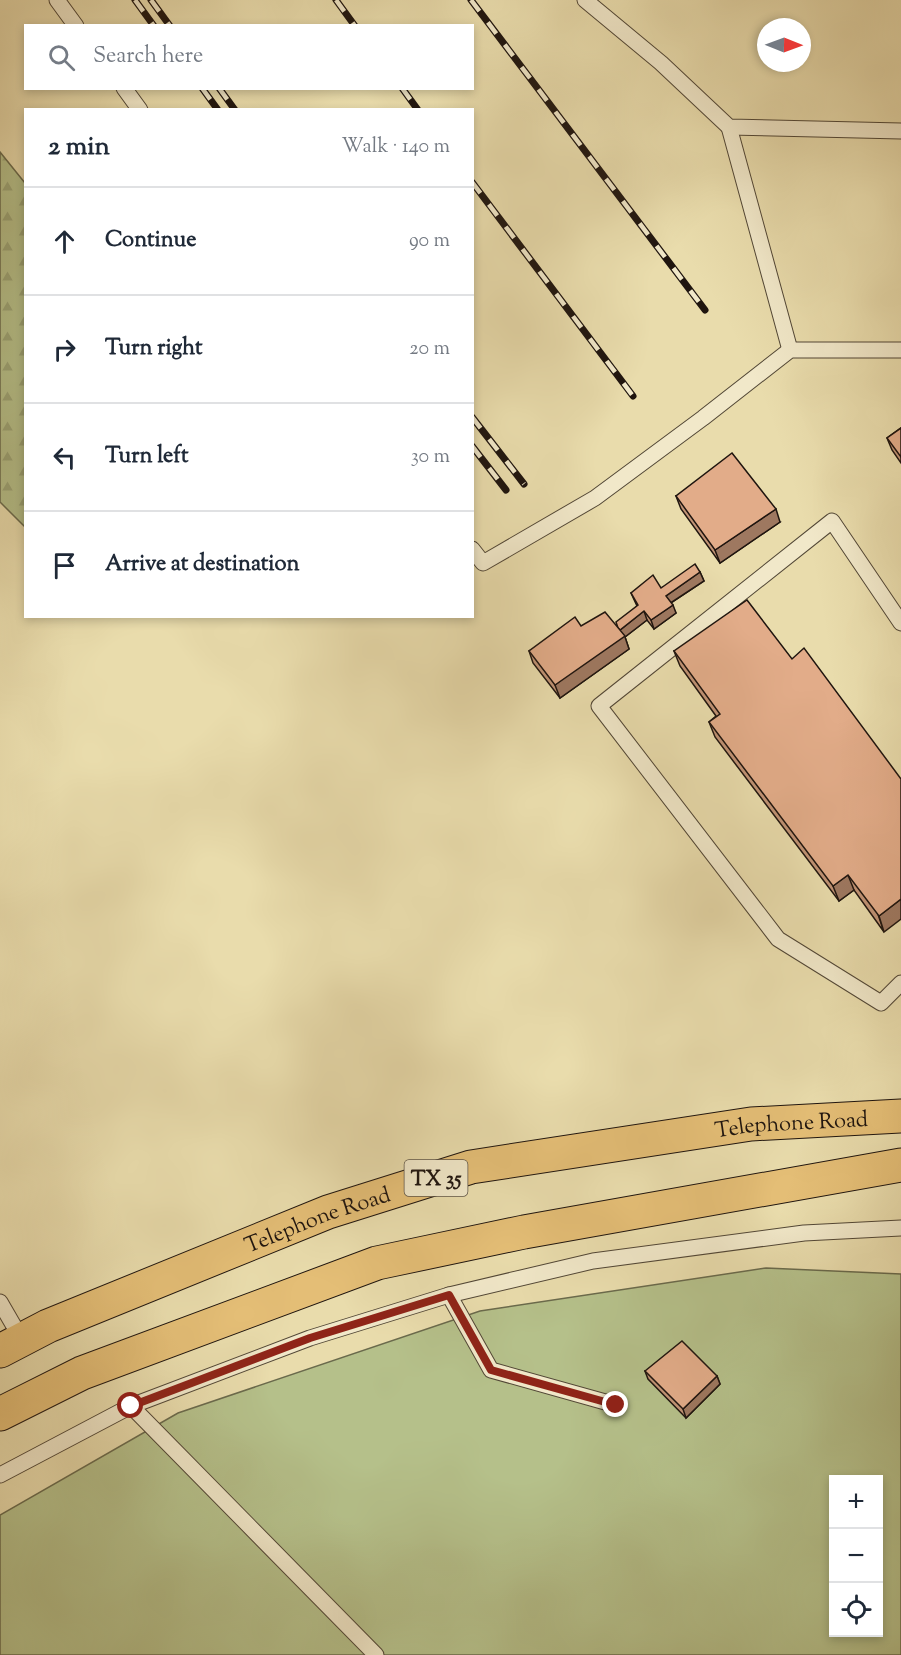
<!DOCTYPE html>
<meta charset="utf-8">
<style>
body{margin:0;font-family:"Sorts Mill Goudy",serif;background:#f2f2f3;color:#1f2937}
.controls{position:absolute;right:18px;bottom:18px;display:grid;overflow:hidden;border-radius:0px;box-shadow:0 3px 9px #0003}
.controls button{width:54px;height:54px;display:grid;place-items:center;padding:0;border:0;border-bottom:2px solid #e0e1e3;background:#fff;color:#1f2937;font:30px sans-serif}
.compass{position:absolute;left:757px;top:18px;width:54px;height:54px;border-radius:50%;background:#fff;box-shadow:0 3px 9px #0003;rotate:91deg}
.stop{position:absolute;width:18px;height:18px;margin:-14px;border:4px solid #8f2418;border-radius:50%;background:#fff}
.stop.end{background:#8f2418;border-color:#fff;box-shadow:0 2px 6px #0008}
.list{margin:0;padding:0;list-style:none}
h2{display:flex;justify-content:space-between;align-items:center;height:78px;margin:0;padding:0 24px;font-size:26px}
h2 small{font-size:20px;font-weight:400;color:#747a83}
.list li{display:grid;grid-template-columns:39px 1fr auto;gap:18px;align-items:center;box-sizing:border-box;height:108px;padding:0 24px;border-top:2px solid #e0e1e3}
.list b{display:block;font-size:22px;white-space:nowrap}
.list em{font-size:20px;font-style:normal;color:#747a83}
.icon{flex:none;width:33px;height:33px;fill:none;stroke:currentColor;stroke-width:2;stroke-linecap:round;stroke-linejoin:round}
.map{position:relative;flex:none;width:901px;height:1655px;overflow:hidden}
.search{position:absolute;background:#fff;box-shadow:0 3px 9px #0003;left:24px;top:24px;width:450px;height:66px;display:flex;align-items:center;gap:15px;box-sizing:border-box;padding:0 21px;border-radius:0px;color:#747a83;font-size:22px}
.panel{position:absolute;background:#fff;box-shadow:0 3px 9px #0003;left:24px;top:108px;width:450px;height:510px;border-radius:0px}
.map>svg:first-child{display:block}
</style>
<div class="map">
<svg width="901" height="1655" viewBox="0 0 901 1655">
<defs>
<pattern id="forest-firs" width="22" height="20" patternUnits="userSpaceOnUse" patternTransform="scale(1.5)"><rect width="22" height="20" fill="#b5c08a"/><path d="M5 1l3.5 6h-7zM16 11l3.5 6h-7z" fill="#9ba476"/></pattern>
</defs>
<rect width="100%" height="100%" fill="#e9dcac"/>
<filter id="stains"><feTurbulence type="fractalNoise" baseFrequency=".00333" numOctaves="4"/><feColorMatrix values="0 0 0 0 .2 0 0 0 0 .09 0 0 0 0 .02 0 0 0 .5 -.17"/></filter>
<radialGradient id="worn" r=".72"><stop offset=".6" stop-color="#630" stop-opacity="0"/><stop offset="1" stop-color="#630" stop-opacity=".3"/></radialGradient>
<path fill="#b5c08a" stroke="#6a6a4c" stroke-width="1.5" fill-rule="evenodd" d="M766,1268L901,1274V1655H0V1515L178,1413L480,1311ZM834,1480H878V1632H834Z"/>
<path fill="url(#forest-firs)" stroke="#6a6a4c" stroke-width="1.5" d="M0,152L25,183V527L0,502Z"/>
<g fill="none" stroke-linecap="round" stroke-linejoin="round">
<defs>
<g id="lane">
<path d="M57,0L76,26"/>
<path d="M585,0L661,63L729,127L901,131"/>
<path d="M124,88L140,110"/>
<path d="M729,127L790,350"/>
<path d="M472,549L483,563L595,498L703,418L790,350H901"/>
<path d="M901,623L832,521L599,706L778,939L881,1003L901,983"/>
<path d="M449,1295L491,1370L616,1405"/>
<path d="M0,1302L22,1340"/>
<path d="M131,1406L376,1655"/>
<path d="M0,1475L131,1406L310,1338L449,1295L593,1261L804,1233L901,1228"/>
</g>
<g id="primary">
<path id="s1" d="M0,1351L48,1326L328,1212L471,1167L751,1124L901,1116"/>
<path d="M0,1414L82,1373L377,1263L524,1232L901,1165"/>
</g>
</defs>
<use href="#lane" stroke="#524736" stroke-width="17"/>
<use href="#primary" stroke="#1f150f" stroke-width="35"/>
<use href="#lane" stroke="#f1e8c9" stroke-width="15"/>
<use href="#primary" stroke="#e4be76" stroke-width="33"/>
<defs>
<g id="rail">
<path d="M135,0L154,26"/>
<path d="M151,0L170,26"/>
<path d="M336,0L355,26"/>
<path d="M471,0L705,310"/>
<path d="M202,88L218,110"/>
<path d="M219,88L235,110"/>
<path d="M402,88L418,110"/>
<path d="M472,182L633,396"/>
<path d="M472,417L524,484"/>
<path d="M472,446L506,490"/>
</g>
</defs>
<use href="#rail" stroke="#1f150f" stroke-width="7"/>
<use href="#rail" stroke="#f1e8c9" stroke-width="4.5" stroke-dasharray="14" stroke-linecap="butt"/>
</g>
<g fill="#c29476" stroke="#1f150f" stroke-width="1.5">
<path d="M901,428V463L892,450L887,438Z"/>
<path d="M676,496L780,522L720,563L681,509Z"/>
<path d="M700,572L704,581L671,603L676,613L654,629L647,620L625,637L629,649L560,698L533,663L529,651L581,626L618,628L637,606L631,593L661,588Z"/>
<path d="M674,651L792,659L884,932L854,890L839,901L715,737L709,722L716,716L680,666Z"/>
<path d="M645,1371L717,1376L720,1384L686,1418L648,1379Z"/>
</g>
<g fill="#9e7860" stroke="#1f150f" stroke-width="1.5">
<path d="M776,509L780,522L720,563L715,550Z"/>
<path d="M700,572L704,581L669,604L666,596Z"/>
<path d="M673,605L676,613L654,629L651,620Z"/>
<path d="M644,611L647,620L625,637L629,649L560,698L555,685L619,631Z"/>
<path d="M848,875L854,890L839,901L833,886Z"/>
<path d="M901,899V919L884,932L879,916Z"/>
<path d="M717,1376L720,1384L686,1418L683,1409Z"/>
</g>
<g fill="#e2ac89" stroke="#1f150f" stroke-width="1.5">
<path d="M901,428V457L887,438Z"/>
<path d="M732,453L776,509L715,550L676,496Z"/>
<path d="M695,564L700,572L666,596L673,605L651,620L644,611L620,630L618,628L616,622L638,605L631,593L653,575L661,588Z"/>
<path d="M747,600L792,659L804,648L901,779V899L879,916L848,875L833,886L709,722L720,714L674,651Z"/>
<path d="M605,612L625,636L555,685L529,651L575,617L581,626Z"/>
<path d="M682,1341L717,1376L683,1409L645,1371Z"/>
</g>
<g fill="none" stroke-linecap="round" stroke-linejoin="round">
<path stroke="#8f2418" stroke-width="8" d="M131,1406L310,1338L449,1295L491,1370L616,1405"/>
</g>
<g text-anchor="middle" stroke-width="6" stroke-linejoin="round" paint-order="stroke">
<rect fill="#f1e8c9" stroke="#5e5447" stroke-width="1.5" x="404.5" y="1160" width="63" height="36" rx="4.5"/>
<g font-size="21" font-weight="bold" fill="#1f150f">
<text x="436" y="1185">TX 35</text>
</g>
<g font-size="22" fill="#1f150f" stroke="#f1e8c9">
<text dy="8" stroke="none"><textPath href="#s1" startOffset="830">Telephone Road</textPath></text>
<text dy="8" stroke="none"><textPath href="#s1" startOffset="344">Telephone Road</textPath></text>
</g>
</g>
<rect width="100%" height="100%" filter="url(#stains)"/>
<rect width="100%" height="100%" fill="url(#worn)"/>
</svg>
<div class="controls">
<button>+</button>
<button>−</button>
<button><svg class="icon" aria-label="locate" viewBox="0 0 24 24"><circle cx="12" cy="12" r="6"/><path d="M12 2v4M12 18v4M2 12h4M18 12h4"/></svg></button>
</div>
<svg class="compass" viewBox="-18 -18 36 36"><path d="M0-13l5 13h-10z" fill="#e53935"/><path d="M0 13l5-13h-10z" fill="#747a83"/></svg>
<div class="stop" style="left:131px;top:1406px"></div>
<div class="stop end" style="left:616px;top:1405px"></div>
<div class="search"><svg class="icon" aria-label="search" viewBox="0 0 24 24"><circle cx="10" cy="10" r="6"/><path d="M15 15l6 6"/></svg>Search here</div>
<section class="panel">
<h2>2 min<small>Walk · 140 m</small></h2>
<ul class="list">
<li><svg class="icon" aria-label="ahead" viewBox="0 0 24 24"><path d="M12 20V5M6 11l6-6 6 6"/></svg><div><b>Continue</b></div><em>90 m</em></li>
<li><svg class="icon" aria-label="right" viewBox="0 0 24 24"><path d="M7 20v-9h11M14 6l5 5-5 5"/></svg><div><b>Turn right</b></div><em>20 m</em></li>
<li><svg class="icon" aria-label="left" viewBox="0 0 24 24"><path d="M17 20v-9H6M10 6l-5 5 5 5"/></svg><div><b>Turn left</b></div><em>30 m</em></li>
<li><svg class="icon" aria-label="arrive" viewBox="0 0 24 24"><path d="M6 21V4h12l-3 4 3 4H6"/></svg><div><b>Arrive at destination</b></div></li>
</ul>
</section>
</div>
